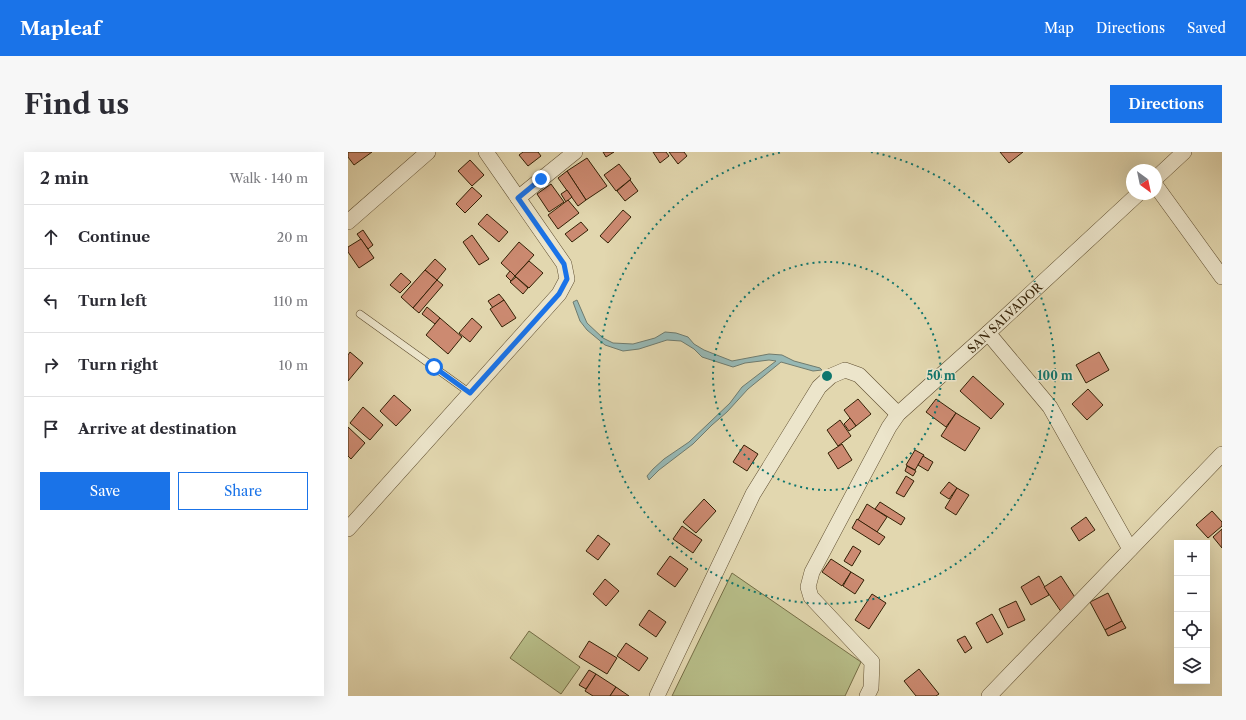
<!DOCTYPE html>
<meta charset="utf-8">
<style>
body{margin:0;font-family:"Libre Caslon Text",serif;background:#f7f7f7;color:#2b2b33}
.controls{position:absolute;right:12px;bottom:12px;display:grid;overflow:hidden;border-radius:0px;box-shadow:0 4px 16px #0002}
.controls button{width:36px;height:36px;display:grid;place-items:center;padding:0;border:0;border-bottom:1px solid #e1e1e2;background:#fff;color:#2b2b33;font:20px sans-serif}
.compass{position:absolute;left:778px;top:12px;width:36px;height:36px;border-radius:50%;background:#fff;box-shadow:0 4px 16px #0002;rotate:147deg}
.stop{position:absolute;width:12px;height:12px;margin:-9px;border:3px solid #1a73e8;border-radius:50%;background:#fff}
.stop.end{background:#1a73e8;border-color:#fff;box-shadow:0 1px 4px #0008}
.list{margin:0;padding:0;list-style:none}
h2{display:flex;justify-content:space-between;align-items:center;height:52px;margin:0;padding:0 16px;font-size:17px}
h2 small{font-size:13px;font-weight:400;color:#7c7c81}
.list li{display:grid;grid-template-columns:26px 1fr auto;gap:12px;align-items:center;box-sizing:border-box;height:64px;padding:0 16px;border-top:1px solid #e1e1e2}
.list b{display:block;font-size:15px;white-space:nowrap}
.list em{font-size:13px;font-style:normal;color:#7c7c81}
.actions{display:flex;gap:8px;padding:12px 16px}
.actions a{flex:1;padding:9px 0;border:1px solid #1a73e8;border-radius:0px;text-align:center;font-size:14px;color:#1a73e8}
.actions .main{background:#1a73e8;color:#fff}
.icon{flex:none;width:22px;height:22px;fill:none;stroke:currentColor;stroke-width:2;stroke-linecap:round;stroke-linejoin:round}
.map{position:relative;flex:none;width:874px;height:544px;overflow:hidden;border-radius:0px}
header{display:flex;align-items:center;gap:24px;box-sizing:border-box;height:56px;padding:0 20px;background:#1a73e8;color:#fff}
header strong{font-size:19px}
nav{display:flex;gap:22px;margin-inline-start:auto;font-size:14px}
.intro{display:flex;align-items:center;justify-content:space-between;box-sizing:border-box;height:96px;padding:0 24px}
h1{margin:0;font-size:28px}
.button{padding:10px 18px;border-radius:0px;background:#1a73e8;color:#fff;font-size:14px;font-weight:700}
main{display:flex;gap:24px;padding:0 24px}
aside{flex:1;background:#fff;border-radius:0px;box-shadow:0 4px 16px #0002}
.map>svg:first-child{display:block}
</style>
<header>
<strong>Mapleaf</strong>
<nav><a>Map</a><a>Directions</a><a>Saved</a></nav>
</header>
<div class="intro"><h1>Find us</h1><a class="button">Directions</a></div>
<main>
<aside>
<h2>2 min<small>Walk · 140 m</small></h2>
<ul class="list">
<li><svg class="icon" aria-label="ahead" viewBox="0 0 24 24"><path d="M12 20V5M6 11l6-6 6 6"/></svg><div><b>Continue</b></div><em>20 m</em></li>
<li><svg class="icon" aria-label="left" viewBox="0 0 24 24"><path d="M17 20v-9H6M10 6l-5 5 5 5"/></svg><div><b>Turn left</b></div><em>110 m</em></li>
<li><svg class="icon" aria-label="right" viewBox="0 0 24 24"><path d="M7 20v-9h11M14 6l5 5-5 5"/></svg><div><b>Turn right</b></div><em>10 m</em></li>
<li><svg class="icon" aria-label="arrive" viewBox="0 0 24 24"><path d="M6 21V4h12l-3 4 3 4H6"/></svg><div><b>Arrive at destination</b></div></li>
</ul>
<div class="actions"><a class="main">Save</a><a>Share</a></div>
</aside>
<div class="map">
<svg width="874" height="544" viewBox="0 0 874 544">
<rect width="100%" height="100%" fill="#e2d7af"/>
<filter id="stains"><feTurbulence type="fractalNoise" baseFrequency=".005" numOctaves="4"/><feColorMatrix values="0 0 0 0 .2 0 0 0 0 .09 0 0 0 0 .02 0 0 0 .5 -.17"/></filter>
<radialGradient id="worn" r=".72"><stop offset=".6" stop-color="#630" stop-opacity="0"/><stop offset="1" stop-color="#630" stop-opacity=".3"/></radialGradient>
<g fill="#b7bd88" stroke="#756e46">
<path d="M384,421L513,510L497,544H324Z"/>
<path d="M181,479L232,515L213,542L162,506Z"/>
</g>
<path fill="#97b8b4" stroke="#6f7b6e" d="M229,148L239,171L255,186L265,191L285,192L307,186L317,180L328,181L340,185L346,192L356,198L384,209L421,202L434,203L446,209L472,216L474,218L465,219L433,210L400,237L379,260L364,273L345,292L311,318L301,328L299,324L305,317L316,307L341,290L382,251L394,235L428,209L421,208L397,211L385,215L354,205L346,197L333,189L319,188L291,197L275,199L257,193L239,178L232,169L225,150Z"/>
<g fill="#cc8a71" stroke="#332005">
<path d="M0,0H24L6,13L0,5Z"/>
<path d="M175,0H190L193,4L180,14L171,3Z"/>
<path d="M255,0H266L258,5Z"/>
<path d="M305,0H318L321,4L312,11Z"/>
<path d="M321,0H336L339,4L330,12Z"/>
<path d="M652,0H675L661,11Z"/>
<path d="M239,6L259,34L238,48L219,19Z"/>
<path d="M122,8L136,23L124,34L110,19Z"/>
<path d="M271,12L283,27L268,39L256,23Z"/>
<path d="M219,19L238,48L230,54L210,26Z"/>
<path d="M282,28L290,39L277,49L269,39Z"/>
<path d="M203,32L216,50L201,60L189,42Z"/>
<path d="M124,35L134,44L117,61L108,52Z"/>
<path d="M219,38L224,45L218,50L213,42Z"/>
<path d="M220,48L231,61L210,77L200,63Z"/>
<path d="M275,58L283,65L260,91L252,84Z"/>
<path d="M139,62L160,80L151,90L130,72Z"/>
<path d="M233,70L240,78L224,90L217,82Z"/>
<path d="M15,78L25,93L20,97L9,82Z"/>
<path d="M124,83L141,107L131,113L115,90Z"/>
<path d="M13,87L26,106L11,116L0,100V95Z"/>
<path d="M171,90L186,103L167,124L153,111Z"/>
<path d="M87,107L98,117L89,128L77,118Z"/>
<path d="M181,109L195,121L181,136L167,124Z"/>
<path d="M77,118L89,128L65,156L53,145Z"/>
<path d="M162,119L167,124L163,129L158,124Z"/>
<path d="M53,121L63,130L52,141L42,133Z"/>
<path d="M168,125L180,136L175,142L162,130Z"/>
<path d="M89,128L95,133L71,161L65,156Z"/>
<path d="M151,142L156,148L145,156L140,149Z"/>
<path d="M156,148L168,166L154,175L142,157Z"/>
<path d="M79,155L92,166L87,172L74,162Z"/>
<path d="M92,166L114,185L100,202L78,183Z"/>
<path d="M124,166L134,175L122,190L111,181Z"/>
<path d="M2,200L15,211L0,229V203Z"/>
<path d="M751,200L761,218L738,231L728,213Z"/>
<path d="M625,224L656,252L643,267L612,239Z"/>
<path d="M740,237L755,253L739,268L724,252Z"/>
<path d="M46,243L63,258L48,274L32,259Z"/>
<path d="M510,247L523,262L508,274L496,258Z"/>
<path d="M588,247L608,261L598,275L578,260Z"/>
<path d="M15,255L35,273L22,288L2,271Z"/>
<path d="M608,261L632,276L617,299L593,284Z"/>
<path d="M502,266L508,274L501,279L496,272Z"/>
<path d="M492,268L503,284L490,294L479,278Z"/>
<path d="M0,275L17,291L3,307L0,304Z"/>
<path d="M494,292L504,308L490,317L480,301Z"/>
<path d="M396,293L410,302L399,319L385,310Z"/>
<path d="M567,298L576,303L567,318L558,313Z"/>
<path d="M575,304L585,310L580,319L570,313Z"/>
<path d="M559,314L568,319L565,324L557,319Z"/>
<path d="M558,324L566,329L556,345L548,341Z"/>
<path d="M601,330L609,336L601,347L592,341Z"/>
<path d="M609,336L621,343L608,363L597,356Z"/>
<path d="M356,347L368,359L348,381L335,370Z"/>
<path d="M532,350L557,366L553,373L527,357Z"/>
<path d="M519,352L539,365L529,380L510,368Z"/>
<path d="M864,359L874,370V374L860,386L848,373Z"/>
<path d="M738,365L747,378L731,389L723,376Z"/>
<path d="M509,367L537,385L531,393L504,376Z"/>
<path d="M334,374L354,388L345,401L325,387Z"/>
<path d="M874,377V396L865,385Z"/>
<path d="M250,383L262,392L250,408L238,399Z"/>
<path d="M505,394L513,399L504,414L496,409Z"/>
<path d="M322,404L340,417L327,435L309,422Z"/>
<path d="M483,407L503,420L494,434L474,420Z"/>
<path d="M503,420L516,428L507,442L495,434Z"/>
<path d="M691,424L701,443L683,453L673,435Z"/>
<path d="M713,424L730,450L714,461L696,435Z"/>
<path d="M257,427L271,439L258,454L245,442Z"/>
<path d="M760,441L774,469L757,478L742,450Z"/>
<path d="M524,442L538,451L521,477L507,468Z"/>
<path d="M668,449L677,468L660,476L651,457Z"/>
<path d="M301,458L318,470L308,485L291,473Z"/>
<path d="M644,462L655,482L639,491L628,471Z"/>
<path d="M774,469L778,476L760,484L757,478Z"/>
<path d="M617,484L624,496L617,501L609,488Z"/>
<path d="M241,489L269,506L259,522L231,505Z"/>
<path d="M278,491L300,506L291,519L269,504Z"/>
<path d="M571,517L591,542L588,544H568L556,529Z"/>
<path d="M241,518L248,522L238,537L231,533Z"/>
<path d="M248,522L268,535L262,544H245L237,539Z"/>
<path d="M268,535L281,544H262Z"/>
</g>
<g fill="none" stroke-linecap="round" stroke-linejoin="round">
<defs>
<path id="service" d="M12,162L122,241"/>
<g id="minor">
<path d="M808,26L836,0"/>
<path d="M808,34L874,125"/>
<path d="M170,46L227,0"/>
<path d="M0,70L80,0"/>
<path d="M640,181L702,255L782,397"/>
<path d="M0,377L211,142L219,127L216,112L138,0"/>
<path d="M309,544L405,342L471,235L483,224L497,218L511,223L550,262"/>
<path d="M519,544L523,536L524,510L463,445L460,435L464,420L541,275L550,262L640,181L790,42"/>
<path d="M641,544L874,302"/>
</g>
</defs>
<use href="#service" stroke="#5f4e30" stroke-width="8"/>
<use href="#minor" stroke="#5f4e30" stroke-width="16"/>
<use href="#service" stroke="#ece5cb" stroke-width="7"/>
<use href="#minor" stroke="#ece5cb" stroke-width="15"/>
</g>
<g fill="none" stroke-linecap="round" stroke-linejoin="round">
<path stroke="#1a73e8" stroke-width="5" d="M86,215L122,241L211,142L219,127L216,112L170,46L193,27"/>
</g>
<g fill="none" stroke="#0f766e" stroke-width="2" stroke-dasharray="2 4">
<circle cx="479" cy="224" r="114"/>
<path d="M523 0A228 228 0 1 1 435 0"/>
</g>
<g text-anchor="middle" stroke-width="3" stroke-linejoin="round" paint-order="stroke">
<g font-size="12" fill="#332005" stroke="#ece5cb">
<text transform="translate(657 166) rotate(-43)" y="4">SAN SALVADOR</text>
</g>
</g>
<circle cx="479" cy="224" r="6" fill="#0f766e" stroke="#ece5cb" stroke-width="2"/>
<g font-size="12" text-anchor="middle" font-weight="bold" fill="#0f766e" stroke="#ece5cb" stroke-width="3" stroke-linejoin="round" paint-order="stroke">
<text x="593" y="228">50 m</text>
<text x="707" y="228">100 m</text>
</g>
<rect width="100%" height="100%" filter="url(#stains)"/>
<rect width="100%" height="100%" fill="url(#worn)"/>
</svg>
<div class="controls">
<button>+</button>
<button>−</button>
<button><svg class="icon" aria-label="locate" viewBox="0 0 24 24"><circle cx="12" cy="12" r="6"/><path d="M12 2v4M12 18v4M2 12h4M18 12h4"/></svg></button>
<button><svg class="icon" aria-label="layers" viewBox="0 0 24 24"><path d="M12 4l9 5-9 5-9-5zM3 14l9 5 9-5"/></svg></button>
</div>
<svg class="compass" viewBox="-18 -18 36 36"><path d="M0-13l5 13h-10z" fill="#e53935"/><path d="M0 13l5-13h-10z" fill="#7c7c81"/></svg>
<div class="stop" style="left:86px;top:215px"></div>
<div class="stop end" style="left:193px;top:27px"></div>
</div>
</main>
